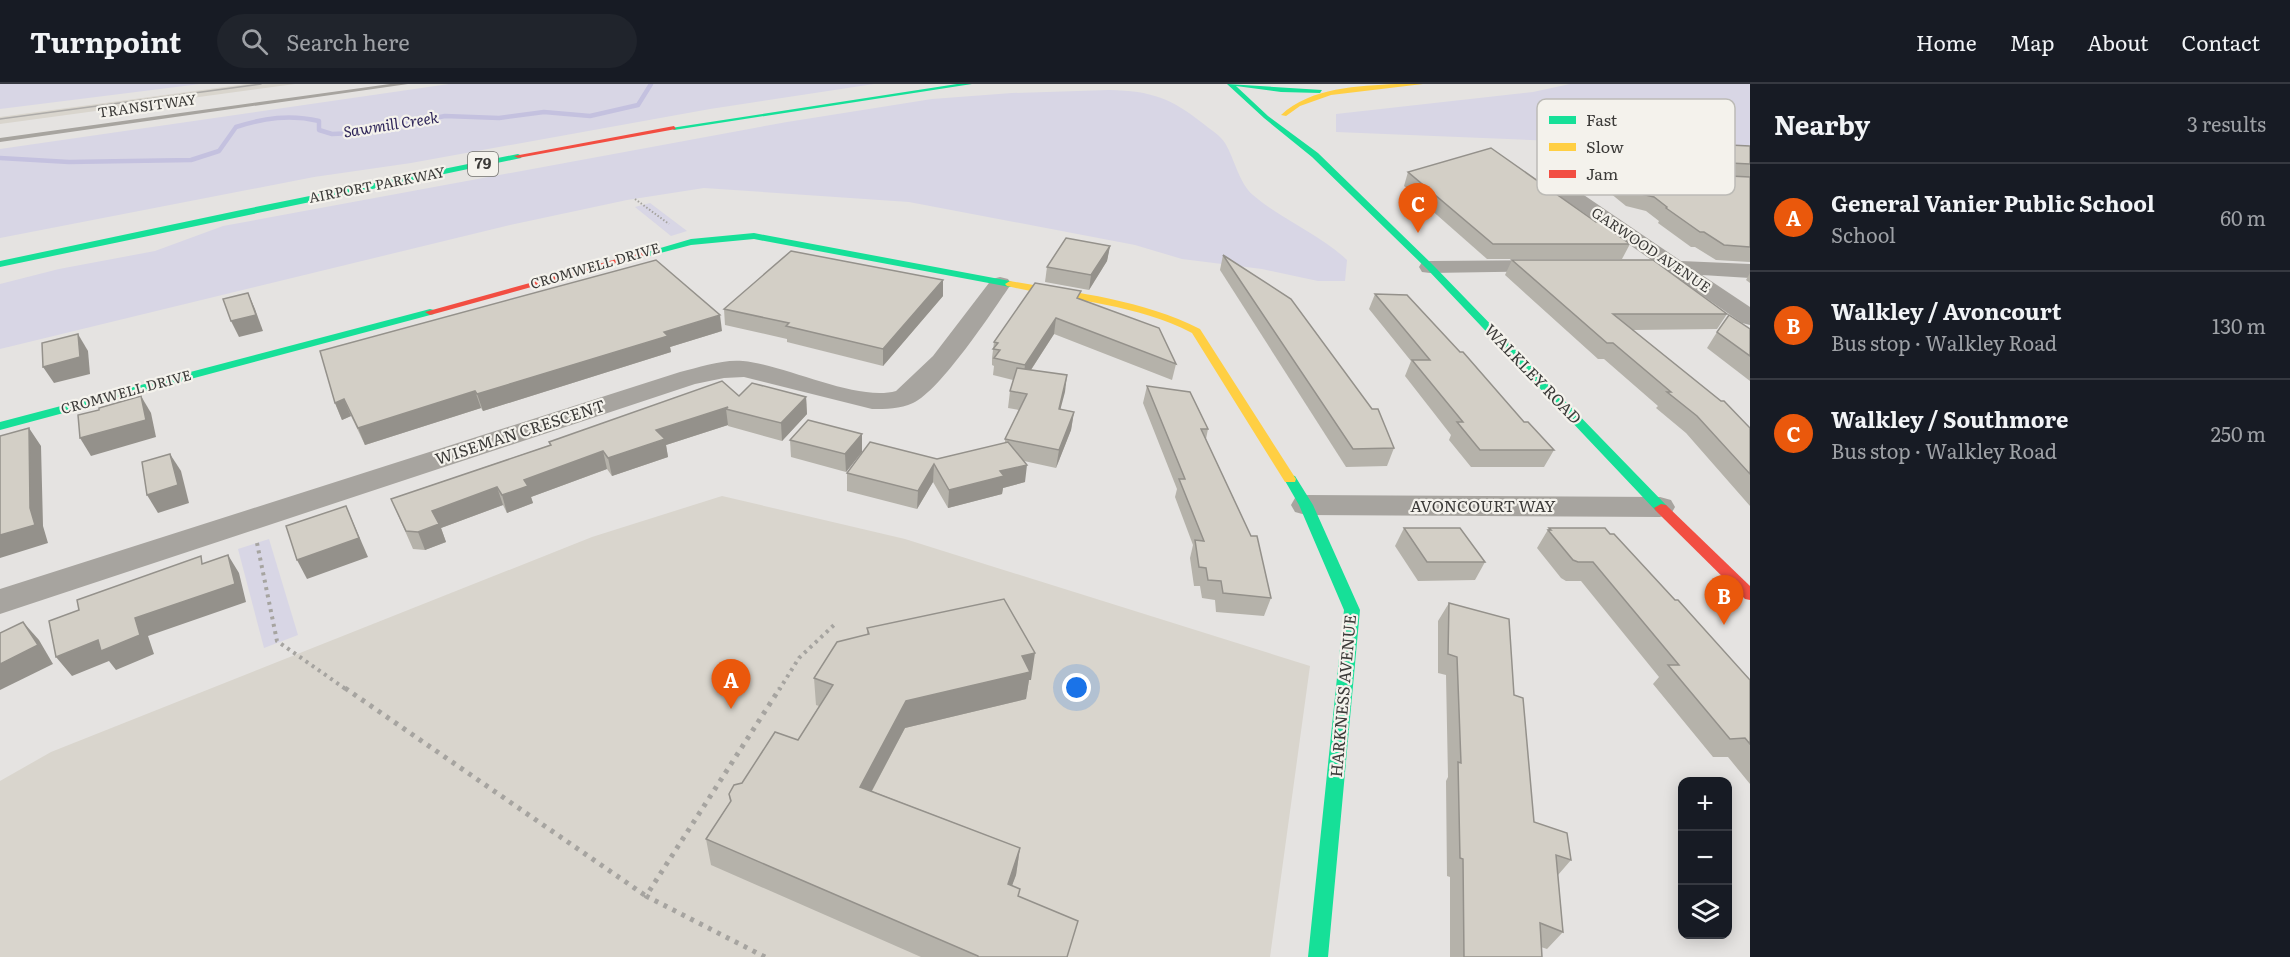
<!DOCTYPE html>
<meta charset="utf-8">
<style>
body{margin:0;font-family:Literata,serif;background:#20242c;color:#f1f3f6}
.controls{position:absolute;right:18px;bottom:18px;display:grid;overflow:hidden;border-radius:12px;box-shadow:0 3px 15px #0003}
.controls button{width:54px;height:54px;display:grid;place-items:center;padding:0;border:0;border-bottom:2px solid #363941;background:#171b24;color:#f1f3f6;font:30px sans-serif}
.you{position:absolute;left:1077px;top:604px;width:21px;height:21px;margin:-15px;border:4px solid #fff;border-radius:50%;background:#1a73e8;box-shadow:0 0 0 9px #1a73e833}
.badge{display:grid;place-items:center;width:39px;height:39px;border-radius:50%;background:#ea580c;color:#fff;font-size:20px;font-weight:700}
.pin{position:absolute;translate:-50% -50px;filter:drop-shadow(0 2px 3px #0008)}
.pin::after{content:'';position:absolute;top:32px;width:21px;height:18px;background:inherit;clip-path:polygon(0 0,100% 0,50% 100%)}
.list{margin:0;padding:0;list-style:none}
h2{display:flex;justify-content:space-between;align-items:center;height:78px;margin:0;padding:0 24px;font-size:26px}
h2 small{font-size:20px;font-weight:400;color:#9ea1a6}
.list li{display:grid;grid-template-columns:39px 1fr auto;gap:18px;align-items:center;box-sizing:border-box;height:108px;padding:0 24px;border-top:2px solid #363941}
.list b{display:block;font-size:22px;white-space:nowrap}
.list p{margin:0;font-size:20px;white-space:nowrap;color:#9ea1a6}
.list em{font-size:20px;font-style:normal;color:#9ea1a6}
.icon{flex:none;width:33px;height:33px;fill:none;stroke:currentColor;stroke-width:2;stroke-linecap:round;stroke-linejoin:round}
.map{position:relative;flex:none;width:1750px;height:873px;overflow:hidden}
header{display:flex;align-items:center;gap:36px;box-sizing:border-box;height:84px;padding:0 30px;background:#171b24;border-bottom:2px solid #363941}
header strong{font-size:28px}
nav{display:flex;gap:33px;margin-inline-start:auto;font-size:21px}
.search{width:420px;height:54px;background:#20242c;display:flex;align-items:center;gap:15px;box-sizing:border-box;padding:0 21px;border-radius:33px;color:#9ea1a6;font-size:22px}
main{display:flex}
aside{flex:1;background:#171b24}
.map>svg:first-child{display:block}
</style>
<header>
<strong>Turnpoint</strong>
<div class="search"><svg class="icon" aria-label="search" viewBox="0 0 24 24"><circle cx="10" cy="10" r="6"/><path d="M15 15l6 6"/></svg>Search here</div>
<nav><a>Home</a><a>Map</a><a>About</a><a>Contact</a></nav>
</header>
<main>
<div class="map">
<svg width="1750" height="873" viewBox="0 0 1750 873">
<rect width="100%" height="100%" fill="#e5e3e1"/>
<g fill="#d9d5cd">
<path d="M247,0H295L0,40V33Z"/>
<path d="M722,412L905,455L1310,582L1270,873H0V697L51,668L592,453Z"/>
</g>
<g fill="#d8d6e5">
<path d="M0,0H200L0,25Z"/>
<path d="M449,0H874L710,25L411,79L314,93L0,154V65Z"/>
<path d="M1570,0H1750V65L1336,48V30L1533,8Z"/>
<path d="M1109,6C1152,7 1171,14 1205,41C1211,46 1221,52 1225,59C1235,76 1239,99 1253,111C1282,136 1320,150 1347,176L1345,197H1318L1262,185L1182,175L1135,161L909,118L704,104L627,116L510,141L0,265V200L59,185L155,167L223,142L787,38L932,15L1012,9Z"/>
<path d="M650,119L687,147L671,152L635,123Z"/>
<path d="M269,455L298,551L264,564L238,465Z"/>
</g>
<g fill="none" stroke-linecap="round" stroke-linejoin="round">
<path stroke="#c4c1df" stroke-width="4.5" d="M0,74L69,78L191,76L219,67L236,43C264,34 290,30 319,37V46L332,50L355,49L445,32L499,34L544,28L590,32L638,21L651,0"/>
<path stroke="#a6a4a0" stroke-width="2" stroke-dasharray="1.5 2" stroke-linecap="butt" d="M635,115L669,140"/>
<g stroke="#a6a4a0" stroke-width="4" stroke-dasharray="3 4.5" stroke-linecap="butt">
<path d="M257,459L277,557L347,606"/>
<path d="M779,606L799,574L834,541"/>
</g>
<g stroke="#a6a4a0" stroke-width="5" stroke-dasharray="4 6" stroke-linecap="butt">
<path d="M345,604L646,812"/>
<path d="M765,873L646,812L780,604"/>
</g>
<path fill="#a7a49f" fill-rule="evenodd" d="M390,0H408L0,58V54Z"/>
<g fill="#a7a49f" fill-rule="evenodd">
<path d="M1601,86L1651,90L1654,94L1651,98L1645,99L1601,97L1571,100L1575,105L1681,177L1750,180V194L1702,191L1750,223V241L1742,239L1561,113L1552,98C1562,85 1585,86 1601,86Z"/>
<path d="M1551,176L1559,177L1562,182L1559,187L1430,189L1422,188L1419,183L1422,178L1430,177Z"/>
<path d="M1000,193L1008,195L1011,200C993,227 940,307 913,319C900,325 886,325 872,325L744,293L724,294L695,300L0,530V505L680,288C700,283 723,275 743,277C786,281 857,318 896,307L933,272L992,195Z"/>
<path d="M1306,411L1660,413L1671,416L1675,423L1671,430L1660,433L1306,431L1295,428L1291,421L1295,414Z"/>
</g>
<g fill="#16e098" fill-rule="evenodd">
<path d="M957,0H972L674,46L671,44Z"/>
<path d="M1227,0L1322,6L1320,9L1281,8L1236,2L1268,32L1318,69L1433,181L1666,421L1668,424L1666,427H1656L1427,185L1312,73L1264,34Z"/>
<path d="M518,70L522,72L521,74L0,183V177L241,126Z"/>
<path d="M754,149L1010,197L1015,200L1010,203L754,155L691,161L645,173L640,170L691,155Z"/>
<path d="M430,225L434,226V230L0,346V338Z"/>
<path d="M1290,391L1295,392L1313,421L1360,526L1328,873H1308L1344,526L1299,421L1284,395Z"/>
</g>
<g fill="#ffcf43" fill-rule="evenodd">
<path d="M1397,0H1423L1331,11L1300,22L1286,32L1281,31C1311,3 1358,2 1397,0Z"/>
<path d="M1010,197C1074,209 1141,215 1200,245L1296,395L1295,398H1285L1192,249C1134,219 1069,217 1007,202L1005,200Z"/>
</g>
<g fill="#f24e42" fill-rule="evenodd">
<path d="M674,42L676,45L518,74L514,72Z"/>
<path d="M642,168L650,170L434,230L430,231L425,228Z"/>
<path d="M1661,420L1666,421L1750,502V516L1745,515L1656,427L1654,424Z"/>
</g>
<path stroke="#adaba8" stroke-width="1.5" d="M0,35L261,0"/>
</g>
<g fill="#b5b2aa">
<path d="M1564,53L1750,62V178L1716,176L1695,163H1691L1658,139L1659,137L1646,127L1626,122L1599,100L1606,87L1582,86L1558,65Z"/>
<path d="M1408,88L1596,138L1630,160L1622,175H1487L1404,102Z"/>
<path d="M1110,162L1107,177L1089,206L1045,198L1047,183Z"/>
<path d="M1223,171L1394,364L1387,382L1346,383L1220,186Z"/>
<path d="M1512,176L1727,230L1717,245L1633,246L1750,344V422L1686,349L1656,324L1658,322L1604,275H1598L1505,191Z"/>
<path d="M1750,189V199L1746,196Z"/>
<path d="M1375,210L1524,338L1554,366L1544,383H1471L1449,356L1451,351L1405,292L1411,277L1369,225Z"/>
<path d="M943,212L883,282L787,258V255L725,241L724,225Z"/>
<path d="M1080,215L1176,280L1172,296L1054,250L1031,286L1067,291L1060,326L1074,328L1071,346L1056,384L1024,377L1025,398L1003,404L1002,410L948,424L933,398L917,425L847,407V389L937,375L1005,359V355L1019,326L1008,324L1010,307L1013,296L993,291L994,282L992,281V274L994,258Z"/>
<path d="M1750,245V297L1707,264L1717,248Z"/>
<path d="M722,247L670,263L671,268L483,327L481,324L365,361L351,332L342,336L335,319Z"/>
<path d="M1147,302L1208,345L1206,355L1271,514L1264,532L1216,528L1215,516L1202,514L1200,502H1194L1190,474L1193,461L1175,413L1177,405L1143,319Z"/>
<path d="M739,312L806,313L807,330L782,357L728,342V341L666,361L668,373L612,392L607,385L531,413L533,419L507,429L503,421L441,444L446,458L425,466L413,465L391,415L550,361L549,358Z"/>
<path d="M790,356L862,368L846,388L791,373Z"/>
<path d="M1404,444L1485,478L1475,496L1418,497L1395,462Z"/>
<path d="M1549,444L1675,516L1750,596V700L1728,673H1713L1653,600L1659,593L1581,497H1566L1561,494L1537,464Z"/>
<path d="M1449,519L1514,611L1534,738L1571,776L1558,791L1563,848L1547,865L1541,863L1542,873H1450V793L1447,792L1446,697L1448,693L1446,591L1438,589V537Z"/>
<path d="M867,544L1031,596H1029L1026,615L905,644L872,707L1020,764L1016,791L1012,801L1019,813L1068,873H921L711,781L706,755L730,718L729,710L798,656L819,622L816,621L814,594L867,551Z"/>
</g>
<g fill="#94918b">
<path d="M1110,162L1107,177L1089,206L1091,191Z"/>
<path d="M943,196V212L883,282V265Z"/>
<path d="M248,209L255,225L263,247L239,253L231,237Z"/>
<path d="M720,231L722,247L670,263L671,268L483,327L477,310L664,248Z"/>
<path d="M1056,234L1054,250L1023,298L1025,281Z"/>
<path d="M78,250L88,267L90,290L54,299L43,283Z"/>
<path d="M1067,291L1065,308L1056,342L1059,325Z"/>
<path d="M475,307L481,324L365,361L358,344Z"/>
<path d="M141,312L151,329L156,353L91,372L80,354Z"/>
<path d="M806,313L807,330L782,357L781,339Z"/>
<path d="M344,315L351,332L342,336L335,319Z"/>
<path d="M728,323L726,325L728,341L666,361L668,373L612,392L608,374L656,346Z"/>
<path d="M1074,328L1071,346L1056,384L1059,366Z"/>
<path d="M29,344L41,362L43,442L48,459L0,474V451L30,424Z"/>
<path d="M862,350V368L846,388L845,370Z"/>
<path d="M603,367L607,385L531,413L533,419L507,429L502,411L524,396Z"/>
<path d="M170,370L181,387L189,419L158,429L147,411Z"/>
<path d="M934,380L933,398L917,425L918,407Z"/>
<path d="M1027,381L1025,398L1003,404L1002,410L948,424L949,406L1000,387Z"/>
<path d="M497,403L503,421L441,444L446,458L425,466L418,448L432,427Z"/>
<path d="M346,422L368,473L307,495L297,476Z"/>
<path d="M228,471L239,489L246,518L148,552L154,570L116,586L109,577L72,592L56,573L98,556L135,534Z"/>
<path d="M23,538L39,556L53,580L0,606V580Z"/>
<path d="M1035,569L1031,596H1029L1026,615L905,644L860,729V703L906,617L1022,572Z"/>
<path d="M1020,764L1016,791L1003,826L1008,800Z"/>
</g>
<g fill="#d3cfc6" stroke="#94918b" stroke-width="1.5">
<path d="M1564,53L1750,62V80L1588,72Z"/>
<path d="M1491,64L1596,138H1599L1630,160H1493L1408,88Z"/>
<path d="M1606,86L1750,93V163L1724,161L1704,148H1700L1666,124L1667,123L1654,113L1633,108Z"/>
<path d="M1066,154L1110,162L1091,191L1047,183Z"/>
<path d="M791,167L943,196L883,265L786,242L789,239L724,225Z"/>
<path d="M1223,171L1291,215L1372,325H1378L1394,364L1353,365Z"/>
<path d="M656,176L720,231L664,248L668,252L477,310L475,307L358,344L344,315L335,319L320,267Z"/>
<path d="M1512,176H1653L1727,230H1613L1721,317H1724L1750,344V390L1697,332L1667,308H1671L1613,259H1607Z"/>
<path d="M1035,199L1081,207L1077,214L1159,244L1176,280L1056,234L1025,281L994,274L1000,266L993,265L998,259L994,258Z"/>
<path d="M248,209L256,231L231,237L223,215Z"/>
<path d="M1375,210L1407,211L1460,268H1463L1524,338H1528L1554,366H1480L1457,338H1463L1412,276H1430Z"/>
<path d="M1729,231L1750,245V272L1717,248Z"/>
<path d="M78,250L80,273L43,283L42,259Z"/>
<path d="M1017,284L1067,291L1059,325L1074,328L1059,366L1005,355L1027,310L1010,307Z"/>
<path d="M722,297L739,312L752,299L806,313L781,339L726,325L728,323L656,346L665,355L608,374L603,367L524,396L528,402L502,411L497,403L432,427L439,440L418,448L406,447L391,415L551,361L549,358Z"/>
<path d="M1147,302L1190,308L1208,345H1201L1251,452H1257L1271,514L1223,509L1221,497L1208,496L1206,484L1199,483L1195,456L1204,457L1179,395H1185Z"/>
<path d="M141,312L146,336L80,354L78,331L99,326V324Z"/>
<path d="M808,336L862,350L845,370L790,356Z"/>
<path d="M29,344L30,424L35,441L0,451V352Z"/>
<path d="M870,358L937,375L1008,358L1027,381L1000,387L1004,392L949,406L934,380L918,407L847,389Z"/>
<path d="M170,370L178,401L147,411L142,378Z"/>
<path d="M346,422L359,454L297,476L286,442Z"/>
<path d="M1404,444H1460L1485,478H1427Z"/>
<path d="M1549,444H1605L1610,450H1614L1675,516H1678L1750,596V660L1745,654L1730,655L1668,581H1679L1593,478H1578L1573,476L1548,446H1551Z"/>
<path d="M228,471L235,500L135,534L140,551L101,567L98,556L56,573L49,537L79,526L77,516L201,472L202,480Z"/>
<path d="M1004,515L1035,569L1022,572L1030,588L906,617L860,703L1020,764L1008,800L1020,805L1018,812L1078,837L1067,873H978V872L706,755L731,717L729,710L734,701L742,699L775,648L798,656L833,601L814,594L837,558L869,550L867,544Z"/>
<path d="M1449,519L1509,535L1514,611L1523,614L1534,738L1567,749L1571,776L1556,771L1563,848L1540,839L1542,873H1464L1463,775L1460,774L1458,678L1461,679L1457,573L1448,570Z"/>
<path d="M23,538L38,561L0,580V549Z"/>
</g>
<g text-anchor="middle" stroke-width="4.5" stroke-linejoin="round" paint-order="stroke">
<g font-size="14" fill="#3b3a38" stroke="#f4f2ec">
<text transform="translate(147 22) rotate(-8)" y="5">TRANSITWAY</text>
<text transform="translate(377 101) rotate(-11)" y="5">AIRPORT PARKWAY</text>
<text transform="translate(1651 166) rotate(34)" y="5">GARWOOD AVENUE</text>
<text transform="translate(595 182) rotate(-16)" y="5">CROMWELL DRIVE</text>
<text transform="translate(126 308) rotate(-15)" y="5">CROMWELL DRIVE</text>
</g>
<g font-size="15" font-style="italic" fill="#2d2458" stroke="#f4f2ec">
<text transform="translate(391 41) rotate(-9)" y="5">Sawmill Creek</text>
</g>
<rect fill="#f4f2ec" stroke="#72716e" stroke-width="1.5" x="468" y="68" width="30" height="24" rx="4.5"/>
<g font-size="15" font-weight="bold" fill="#3b3a38">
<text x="483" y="85">79</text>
</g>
<g font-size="16" fill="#3b3a38" stroke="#f4f2ec">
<text transform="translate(1533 290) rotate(46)" y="6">WALKLEY ROAD</text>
<text transform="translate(520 348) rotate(-18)" y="6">WISEMAN CRESCENT</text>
<text x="1483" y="428">AVONCOURT WAY</text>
<text transform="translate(1343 612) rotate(-85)" y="6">HARKNESS AVENUE</text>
</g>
</g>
<rect x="1537" y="15" width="198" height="96" rx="9" fill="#f4f2ec" stroke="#bcbbb6" stroke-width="1.5"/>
<rect x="1549" y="32" width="27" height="8" fill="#16e098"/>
<rect x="1549" y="59" width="27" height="8" fill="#ffcf43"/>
<rect x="1549" y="86" width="27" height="8" fill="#f24e42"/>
<g font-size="16" fill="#3b3a38">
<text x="1586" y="42">Fast</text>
<text x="1586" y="69">Slow</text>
<text x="1586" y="96">Jam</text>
</g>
</svg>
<div class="controls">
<button>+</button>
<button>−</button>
<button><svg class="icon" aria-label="layers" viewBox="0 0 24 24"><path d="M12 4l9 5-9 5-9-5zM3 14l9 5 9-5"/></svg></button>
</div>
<div class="you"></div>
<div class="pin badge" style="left:731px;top:625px">A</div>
<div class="pin badge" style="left:1724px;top:541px">B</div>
<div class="pin badge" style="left:1418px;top:149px">C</div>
</div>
<aside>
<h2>Nearby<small>3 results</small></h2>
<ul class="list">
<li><span class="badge">A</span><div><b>General Vanier Public School</b><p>School</p></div><em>60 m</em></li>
<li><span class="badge">B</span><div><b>Walkley / Avoncourt</b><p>Bus stop · Walkley Road</p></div><em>130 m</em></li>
<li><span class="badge">C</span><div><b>Walkley / Southmore</b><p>Bus stop · Walkley Road</p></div><em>250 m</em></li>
</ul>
</aside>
</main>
